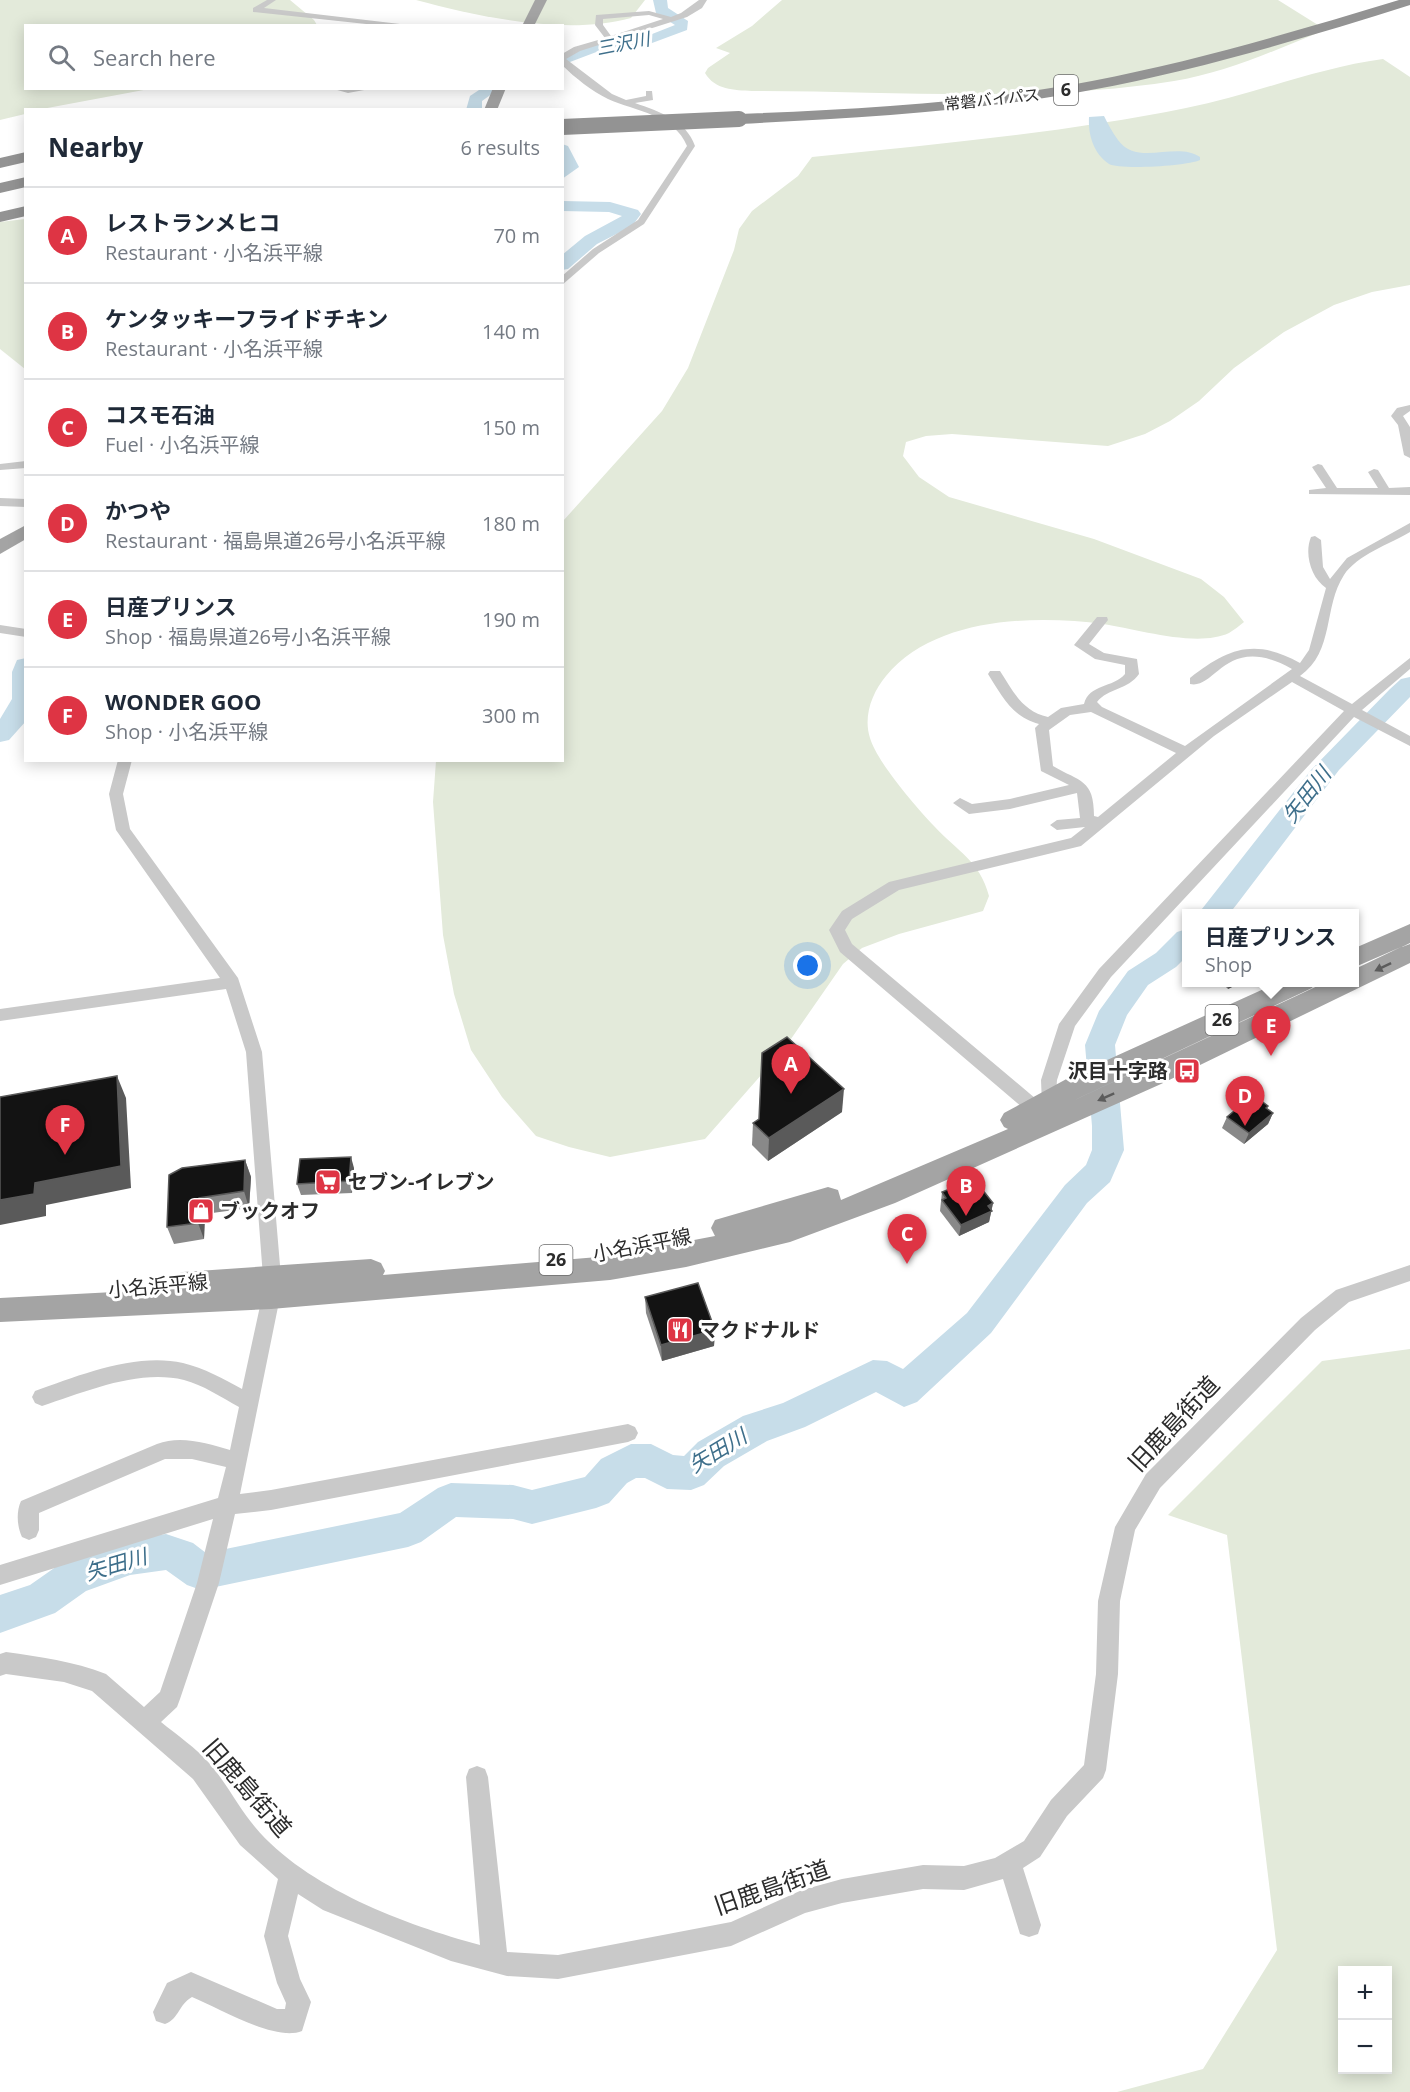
<!DOCTYPE html>
<meta charset="utf-8">
<style>
body{margin:0;font-family:"Open Sans","Noto Sans JP",sans-serif;background:#f6f6f7;color:#1f2937}
.controls{position:absolute;right:18px;bottom:18px;display:grid;overflow:hidden;border-radius:0px;box-shadow:0 3px 15px #0003}
.controls button{width:54px;height:54px;display:grid;place-items:center;padding:0;border:0;border-bottom:2px solid #e0e1e3;background:#fff;color:#1f2937;font:30px sans-serif}
.you{position:absolute;left:808px;top:966px;width:21px;height:21px;margin:-15px;border:4px solid #fff;border-radius:50%;background:#1a73e8;box-shadow:0 0 0 9px #1a73e833}
.badge{display:grid;place-items:center;width:39px;height:39px;border-radius:50%;background:#de3444;color:#fff;font-size:20px;font-weight:700}
.pin{position:absolute;translate:-50% -50px;filter:drop-shadow(0 2px 3px #0008)}
.pin::after{content:'';position:absolute;top:32px;width:21px;height:18px;background:inherit;clip-path:polygon(0 0,100% 0,50% 100%)}
.popup{position:absolute;left:1182px;top:909px;width:177px;height:78px;box-sizing:border-box;display:grid;place-content:center;border-radius:0px;background:#fff;filter:drop-shadow(0 2px 4px #0005);font-size:20px;white-space:nowrap;color:#747a83}
.popup b{font-size:22px;color:#1f2937}
.popup::after{content:'';position:absolute;left:50%;top:100%;margin-left:-12px;border:12px solid transparent;border-top-color:#fff}
.list{margin:0;padding:0;list-style:none}
h2{display:flex;justify-content:space-between;align-items:center;height:78px;margin:0;padding:0 24px;font-size:26px}
h2 small{font-size:20px;font-weight:400;color:#747a83}
.list li{display:grid;grid-template-columns:39px 1fr auto;gap:18px;align-items:center;box-sizing:border-box;height:96px;padding:0 24px;border-top:2px solid #e0e1e3}
.list b{display:block;font-size:22px;white-space:nowrap}
.list p{margin:0;font-size:20px;white-space:nowrap;color:#747a83}
.list em{font-size:20px;font-style:normal;color:#747a83}
.icon{flex:none;width:33px;height:33px;fill:none;stroke:currentColor;stroke-width:2;stroke-linecap:round;stroke-linejoin:round}
.map{position:relative;flex:none;width:1410px;height:2092px;overflow:hidden}
.search{position:absolute;background:#fff;box-shadow:0 3px 15px #0003;left:24px;top:24px;width:540px;height:66px;display:flex;align-items:center;gap:15px;box-sizing:border-box;padding:0 21px;border-radius:0px;color:#747a83;font-size:22px}
.panel{position:absolute;background:#fff;box-shadow:0 3px 15px #0003;left:24px;top:108px;width:540px;height:654px;border-radius:0px}
.map>svg:first-child{display:block}
</style>
<div class="map">
<svg width="1410" height="2092" viewBox="0 0 1410 2092">
<rect width="100%" height="100%" fill="#fff"/>
<g fill="#e3eada" fill-rule="evenodd">
<path d="M0,0H290L314,20L317,25L26,26V88L149,89L42,109L26,110L25,114L0,120Z"/>
<path d="M416,0H645L631,18C566,36 480,17 416,0Z"/>
<path d="M782,0H1278L1318,25L1320,32C1273,51 1225,73 1174,81C1034,103 893,91 752,91C734,90 715,90 705,73L708,68L730,53L716,48L752,26Z"/>
<path d="M1383,59L1410,77V285L1372,292L1334,305L1284,332L1234,368L1199,401L1170,421L1145,434L1108,446L952,434L926,436L906,442L903,456L919,477L949,497L1094,539L1201,579L1224,597L1244,622C1239,626 1234,630 1229,633C1197,648 1137,629 1103,624C1034,615 935,617 886,676C872,693 863,716 870,738C877,762 916,807 934,826C957,851 980,861 989,896L983,911L899,934L862,948L843,964L784,1049L705,1139L610,1157L569,1147L536,1136L502,1097L471,1050L454,994L443,935L433,802L436,761L562,760L563,521L662,411L688,368L734,250L739,229L752,211L798,176L812,157C937,144 1063,133 1186,108C1252,95 1316,68 1383,59Z"/>
<path d="M25,219H26L25,369L0,349V222Z"/>
<path d="M1410,1349V2092H1117L1203,2069L1277,1950L1227,1535L1168,1515L1322,1361ZM1388,1970V2070H1342V1970Z"/>
</g>
<path fill="#c7dde9" d="M1104,116C1108,124 1112,132 1118,140C1137,167 1176,141 1200,157V160C1188,166 1119,170 1109,164C1093,153 1088,134 1089,117Z"/>
<g fill="none" stroke-linecap="round" stroke-linejoin="round">
<g fill="#c7dde9" fill-rule="evenodd">
<path d="M653,0H667L668,8L688,21L687,30L644,46L607,48L562,65V56L600,41L642,38L675,25L656,13Z"/>
<path d="M482,88H500L482,101V110H466L470,96Z"/>
<path d="M562,144L568,146L579,167L562,179Z"/>
<path d="M562,201L610,202L638,210L641,214L632,226L597,244L568,269L562,270V255L585,236L622,216L609,212L562,211Z"/>
<path d="M26,658V721L9,740L0,742V719L12,699V672L17,660Z"/>
<path d="M1410,677V697L1339,770L1237,904L1229,914H1198L1311,770L1390,689L1401,679Z"/>
<path d="M1187,929V956L1176,967L1148,985L1127,1015L1115,1045L1124,1150L1110,1182L1087,1203L991,1333L917,1402L904,1407L876,1392L805,1427L767,1441L724,1466L704,1485L691,1490L667,1489L645,1478H636L627,1483L609,1503L596,1508L532,1524L513,1519L456,1517L421,1542L408,1547L201,1590L187,1585L166,1570L130,1575L86,1591L55,1613L0,1633V1595L30,1585L60,1564L130,1539L166,1534L193,1543L206,1553L400,1513L438,1488L451,1483L513,1485L532,1490L585,1477L601,1459L631,1444H651L673,1455L684,1456L698,1442L743,1416L783,1403L873,1360L887,1361L903,1369L967,1313L1065,1185L1086,1165L1092,1150V1126L1085,1045L1099,1011L1128,971L1156,953L1177,932Z"/>
</g>
<g fill="#c9c9c9" fill-rule="evenodd">
<path d="M267,0H276L264,8L417,26H385L253,12V8Z"/>
<path d="M699,0H707L702,8L687,17L580,51L566,59L612,94L626,100L646,96V91H652L653,100L635,103C660,112 686,120 695,146L644,224L599,253L562,285V276L593,249L638,220L687,146C675,115 635,111 608,99C592,91 575,78 562,65V54L574,47L605,38L595,25L596,15L649,11L671,17L681,13ZM649,15L663,19L611,36L603,25V19Z"/>
<path d="M330,88H375L348,93Z"/>
<path d="M1410,405V411L1403,416L1410,427V458L1404,455L1398,425L1391,416L1397,408Z"/>
<path d="M26,461V468L0,470V464Z"/>
<path d="M1318,464L1322,465L1337,488H1378L1368,472L1374,469L1378,470L1389,488L1410,487V495L1309,494V490L1326,488L1312,467Z"/>
<path d="M0,498L26,499V507L0,506Z"/>
<path d="M1410,523V532C1390,544 1357,555 1344,575C1323,607 1335,651 1300,676L1352,704L1410,658V669L1362,710L1410,736V746L1354,717L1111,977L1075,1026L1057,1080L1055,1107H1043L1042,1114H1030L840,952L829,930L842,911L889,882L1071,838L1085,827L1057,830L1050,825L1057,820L1080,818L1077,793L1010,809L969,814L953,803L960,798L972,804L1010,799L1069,785L1041,771L1035,728L1039,724C1012,717 1002,696 988,674L990,671H1000C1013,691 1022,711 1048,717L1061,708L1084,704C1089,684 1113,688 1125,674V665L1095,659L1074,645L1097,617H1107L1108,620L1089,644L1104,653L1137,659L1139,674C1128,690 1108,688 1097,702L1102,707L1185,746L1292,669C1226,632 1216,690 1190,684V678C1228,648 1255,638 1300,663L1309,650L1326,588C1311,578 1304,554 1311,537L1315,536L1321,540L1323,567L1330,579L1347,558ZM1292,682L1344,711L1099,969L1059,1024L1041,1080L1042,1104L852,944L845,930L852,919L899,890L1081,846L1214,736ZM1091,712L1176,753L1098,817L1094,816C1094,779 1080,782 1053,766L1049,730L1070,715Z"/>
<path d="M0,625L26,629V637L0,633Z"/>
<path d="M118,760H132L123,794L130,829L238,978L262,1052L281,1277L280,1297L240,1494L271,1490L628,1424L635,1427L638,1433L635,1439L628,1442L271,1510L235,1514L219,1583L180,1699L177,1707L161,1722C177,1735 196,1748 210,1764C227,1784 239,1808 255,1827C306,1888 406,1925 480,1945L466,1777L469,1769L477,1766L485,1769L488,1777L507,1952L558,1955L731,1922L802,1890L842,1879L923,1865L964,1866L995,1858L1024,1841L1051,1800L1084,1765L1096,1674L1098,1601L1115,1527L1146,1474L1301,1318L1336,1290L1410,1265V1281L1349,1302L1315,1330L1160,1488L1135,1530L1120,1601L1118,1674L1106,1770L1103,1778L1067,1816L1040,1857L1023,1868L1041,1925L1038,1934L1029,1937L1020,1934L1003,1879L964,1890L923,1889L842,1903L805,1913L731,1946L558,1979L507,1976L451,1961L323,1910L298,1894L288,1936L300,1979L311,2002L302,2031C275,2042 219,2008 192,1997C179,2004 179,2019 165,2024L156,2021L153,2012L167,1983L191,1972L277,2009H285L286,2003L277,1983L264,1936L278,1879L240,1845L193,1779L92,1691L64,1682L6,1674L0,1676V1654L6,1652C40,1657 73,1661 106,1674L144,1707L160,1692L197,1583L213,1519L0,1585V1565L218,1498L226,1467L192,1459H165L39,1513V1530L36,1537L29,1540L22,1537C17,1526 16,1512 21,1501L157,1444C180,1435 207,1443 230,1450L239,1407C221,1397 203,1385 184,1380C137,1369 86,1392 42,1406L35,1403L32,1397L35,1391C79,1375 137,1352 183,1363C204,1368 224,1379 242,1389L262,1297L263,1277L246,1052L226,989L0,1021V1009L220,978L116,830L109,794Z"/>
</g>
<g fill="#a4a4a4" fill-rule="evenodd">
<path d="M535,0H547L534,26H522Z"/>
<path d="M493,88H506L497,110H484Z"/>
<path d="M26,525V539L0,554V539Z"/>
<path d="M1410,924V943L1402,947L1410,944V963L1161,1084L895,1203L790,1242L686,1267L610,1280L271,1309L0,1322V1298L171,1289L169,1284L173,1275L183,1272L371,1259L381,1263L385,1271L383,1275L610,1256L715,1236L711,1228L715,1220L828,1187L838,1190L841,1200L1008,1129L1004,1127L1000,1120L1004,1113L1072,1076L1279,982H1315L1312,988L1064,1105L1326,982H1355V969L1401,947L1355,967V948Z"/>
</g>
<g fill="#939393" fill-rule="evenodd">
<path d="M1399,0H1410V5C1305,38 1199,70 1091,90C975,112 857,118 739,124L731,119L739,114C857,109 975,103 1092,81C1196,61 1297,31 1399,0Z"/>
<path d="M26,152V162L0,168V158Z"/>
<path d="M26,177V187L0,193V183Z"/>
<path d="M26,206V216L0,222V212Z"/>
</g>
<path stroke="#939393" stroke-width="16" d="M562,127L739,119"/>
</g>
<g fill="#898989">
<path d="M1221,982H1242L1228,989Z"/>
<path d="M1268,1106L1267,1109L1273,1113L1268,1124L1244,1144L1222,1128L1227,1117Z"/>
<path d="M842,1112L768,1161L752,1145L753,1123L759,1119Z"/>
<path d="M245,1160L251,1177L249,1208L205,1214L204,1239L174,1244L167,1227L182,1168Z"/>
<path d="M354,1168L352,1193L301,1195L297,1184Z"/>
<path d="M942,1192L993,1203L989,1222L959,1236L940,1211Z"/>
<path d="M645,1297L715,1330L714,1346L662,1361L646,1313Z"/>
</g>
<g fill="#5a5a5a">
<path d="M1230,982H1242L1228,989Z"/>
<path d="M117,1076L126,1098L131,1188L46,1205V1216L0,1225V1200L35,1183Z"/>
<path d="M844,1089L842,1112L768,1161L769,1138Z"/>
<path d="M1273,1113L1268,1124L1244,1144L1249,1133Z"/>
<path d="M351,1157L354,1168L352,1193L349,1181Z"/>
<path d="M245,1160L251,1177L249,1208L244,1191Z"/>
<path d="M199,1198L205,1214L204,1239L198,1223Z"/>
<path d="M993,1203L989,1222L959,1236L961,1225L988,1206Z"/>
<path d="M715,1330L714,1346L662,1361L661,1345Z"/>
</g>
<g fill="#131313" stroke="#5a5a5a" stroke-width="1.5">
<path d="M787,1037L844,1089L769,1138L753,1123L759,1119L762,1053Z"/>
<path d="M117,1076L121,1166L35,1183L34,1194L0,1200V1097Z"/>
<path d="M1251,1097H1256L1268,1106L1266,1108L1273,1113L1249,1133L1227,1117Z"/>
<path d="M351,1157L349,1181L297,1184L300,1159Z"/>
<path d="M245,1160L244,1191L199,1198L198,1223L167,1227L169,1175L182,1168Z"/>
<path d="M964,1183L975,1190L981,1188L993,1203L988,1206L992,1211L961,1225L942,1200L946,1198L942,1192Z"/>
<path d="M698,1283L715,1330L661,1345L645,1297Z"/>
</g>
<defs><path id="oneway-solid" d="M-6-.8H1V-3.2L6.5 0L1 3.2V.8H-6Z" transform="scale(1.5)"/></defs>
<g fill="#5c5c5c">
<use href="#oneway-solid" transform="translate(1383 967) rotate(154)"/>
<use href="#oneway-solid" transform="translate(1106 1097) rotate(156)"/>
</g>
<defs>
<symbol id="bus-square" viewBox="-11 -11 22 22"><rect x="-9" y="-9" width="18" height="18" rx="4" fill="#de3444" stroke="#fff"/><path d="M-5-6H5V4H4V6H2V4H-2V6H-4V4H-5ZM-3.5-4V0h7V-4ZM-3.5 1.2v1.5H-2V1.2ZM2 1.2v1.5H3.5V1.2Z" fill="#fff"/></symbol>
<symbol id="supermarket-square" viewBox="-11 -11 22 22"><rect x="-9" y="-9" width="18" height="18" rx="4" fill="#de3444" stroke="#fff"/><path d="M-6-5.5h2.5l.6 2H6L4.5 2H-2.5L-4.4-4H-6ZM-1.5 3.2a1.3 1.3 0 1 0 .1 0ZM3 3.2a1.3 1.3 0 1 0 .1 0Z" fill="#fff"/></symbol>
<symbol id="shop-square" viewBox="-11 -11 22 22"><rect x="-9" y="-9" width="18" height="18" rx="4" fill="#de3444" stroke="#fff"/><path d="M-5-2.5h2.3a2.7 3.5 0 0 1 5.4 0H5L5.5 6h-11ZM-1.5-2.5h3a1.5 2.3 0 0 0-3 0Z" fill="#fff"/></symbol>
<symbol id="restaurant-square" viewBox="-11 -11 22 22"><rect x="-9" y="-9" width="18" height="18" rx="4" fill="#de3444" stroke="#fff"/><path d="M-5-6h1v4h1v-4h1v4h1v-4h1v5L-1.5 .5V6h-2V.5L-5-1ZM5-6V6H3V1.5H1.5Q1.5-4 5-6Z" fill="#fff"/></symbol>
</defs>
<g fill-rule="evenodd">
<use href="#bus-square" x="1172" y="1056" width="30" height="30"/>
<use href="#supermarket-square" x="313" y="1167" width="30" height="30"/>
<use href="#shop-square" x="186" y="1196" width="30" height="30"/>
<use href="#restaurant-square" x="665" y="1315" width="30" height="30"/>
</g>
<g text-anchor="middle" stroke-width="6" stroke-linejoin="round" paint-order="stroke">
<g font-size="16" fill="#2c2c2c" stroke="#fff">
<text transform="translate(992 99) rotate(-6)" y="6">常磐バイパス</text>
</g>
<g font-size="18" font-style="italic" fill="#3e6f8b" stroke="#fff">
<text transform="translate(623 44) rotate(-11)" y="6">三沢川</text>
</g>
<g fill="#fff" stroke="#6b6b6b" stroke-width="1.5">
<rect x="1054" y="75" width="24" height="30" rx="4.5"/>
<rect x="1205.5" y="1005" width="33" height="30" rx="4.5"/>
<rect x="539.5" y="1245" width="33" height="30" rx="4.5"/>
</g>
<g font-size="18" font-weight="bold" fill="#2c2c2c">
<text x="1066" y="96">6</text>
<text x="1222" y="1026">26</text>
<text x="556" y="1266">26</text>
</g>
<g font-size="20" font-weight="bold" fill="#2c2c2c" stroke="#fff" text-anchor="start">
<text x="1168" y="1078" text-anchor="end">沢目十字路</text>
<text x="348" y="1189">セブン-イレブン</text>
<text x="220" y="1218">ブックオフ</text>
<text x="700" y="1337">マクドナルド</text>
</g>
<g font-size="20" fill="#2c2c2c" stroke="#fff">
<text transform="translate(642 1245) rotate(-11)" y="7">小名浜平線</text>
<text transform="translate(158 1286) rotate(-5)" y="7">小名浜平線</text>
</g>
<g font-size="21" font-style="italic" fill="#3e6f8b" stroke="#fff">
<text transform="translate(1307 795) rotate(-52)" y="7">矢田川</text>
<text transform="translate(718 1451) rotate(-31)" y="7">矢田川</text>
<text transform="translate(116 1565) rotate(-16)" y="7">矢田川</text>
</g>
<g font-size="24" fill="#2c2c2c" stroke="#fff">
<text transform="translate(1174 1424) rotate(-47)" y="8">旧鹿島街道</text>
<text transform="translate(247 1788) rotate(49)" y="8">旧鹿島街道</text>
<text transform="translate(772 1888) rotate(-19)" y="8">旧鹿島街道</text>
</g>
</g>
</svg>
<div class="controls">
<button>+</button>
<button>−</button>
</div>
<div class="you"></div>
<div class="pin badge" style="left:791px;top:1094px">A</div>
<div class="pin badge" style="left:966px;top:1216px">B</div>
<div class="pin badge" style="left:907px;top:1264px">C</div>
<div class="pin badge" style="left:1245px;top:1126px">D</div>
<div class="pin badge" style="left:1271px;top:1056px">E</div>
<div class="popup"><b>日産プリンス</b>Shop</div>
<div class="pin badge" style="left:65px;top:1155px">F</div>
<div class="search"><svg class="icon" aria-label="search" viewBox="0 0 24 24"><circle cx="10" cy="10" r="6"/><path d="M15 15l6 6"/></svg>Search here</div>
<section class="panel">
<h2>Nearby<small>6 results</small></h2>
<ul class="list">
<li><span class="badge">A</span><div><b>レストランメヒコ</b><p>Restaurant · 小名浜平線</p></div><em>70 m</em></li>
<li><span class="badge">B</span><div><b>ケンタッキーフライドチキン</b><p>Restaurant · 小名浜平線</p></div><em>140 m</em></li>
<li><span class="badge">C</span><div><b>コスモ石油</b><p>Fuel · 小名浜平線</p></div><em>150 m</em></li>
<li><span class="badge">D</span><div><b>かつや</b><p>Restaurant · 福島県道26号小名浜平線</p></div><em>180 m</em></li>
<li><span class="badge">E</span><div><b>日産プリンス</b><p>Shop · 福島県道26号小名浜平線</p></div><em>190 m</em></li>
<li><span class="badge">F</span><div><b>WONDER GOO</b><p>Shop · 小名浜平線</p></div><em>300 m</em></li>
</ul>
</section>
</div>
